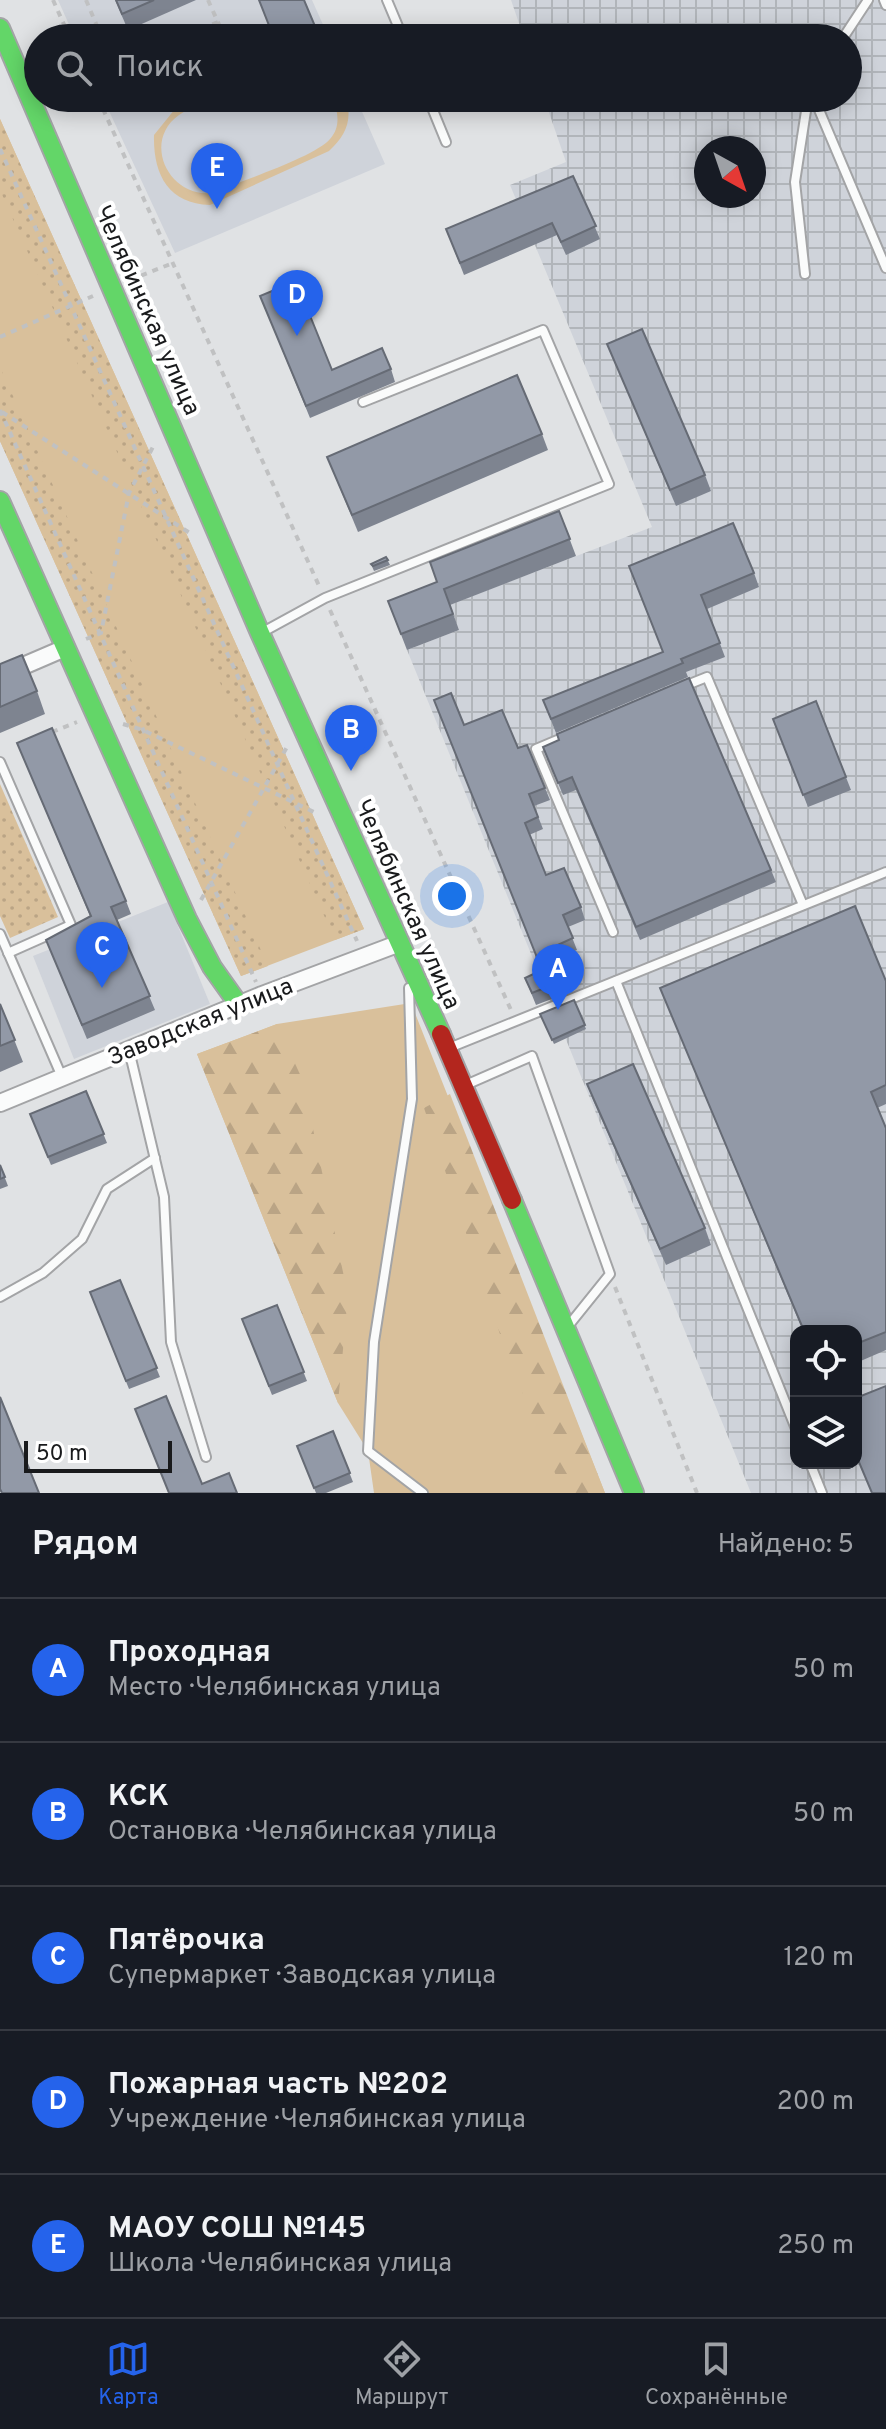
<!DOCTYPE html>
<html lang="ru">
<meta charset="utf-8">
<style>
body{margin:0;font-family:Overpass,sans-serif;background:#242831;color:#f1f3f6}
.controls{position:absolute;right:24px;bottom:24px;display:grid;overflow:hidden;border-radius:16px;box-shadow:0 4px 20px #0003}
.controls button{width:72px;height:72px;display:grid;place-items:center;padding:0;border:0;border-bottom:2px solid #363941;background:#171b24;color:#f1f3f6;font:40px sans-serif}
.compass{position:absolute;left:694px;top:136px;width:72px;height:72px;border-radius:50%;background:#171b24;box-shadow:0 4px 20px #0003;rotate:140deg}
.scale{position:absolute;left:24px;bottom:20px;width:148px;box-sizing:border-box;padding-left:8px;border:4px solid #191a1c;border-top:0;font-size:22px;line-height:28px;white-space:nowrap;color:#191a1c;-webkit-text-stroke:6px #fff;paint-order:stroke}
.you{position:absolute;left:452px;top:896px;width:28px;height:28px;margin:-20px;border:6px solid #fff;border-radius:50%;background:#1a73e8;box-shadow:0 0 0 12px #1a73e833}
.badge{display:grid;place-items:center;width:52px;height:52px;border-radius:50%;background:#2563eb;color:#fff;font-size:26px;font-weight:700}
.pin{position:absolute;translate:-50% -66px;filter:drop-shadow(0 2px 4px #0008)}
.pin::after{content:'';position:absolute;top:42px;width:28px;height:24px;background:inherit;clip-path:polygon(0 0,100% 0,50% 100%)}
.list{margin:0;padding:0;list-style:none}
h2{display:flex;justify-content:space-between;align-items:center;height:104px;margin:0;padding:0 32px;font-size:34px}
h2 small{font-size:26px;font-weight:400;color:#9ea1a6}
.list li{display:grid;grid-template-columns:52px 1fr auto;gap:24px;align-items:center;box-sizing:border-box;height:144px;padding:0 32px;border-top:2px solid #363941}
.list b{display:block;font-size:30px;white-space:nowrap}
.list p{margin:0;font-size:26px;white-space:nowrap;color:#9ea1a6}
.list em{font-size:26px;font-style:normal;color:#9ea1a6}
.icon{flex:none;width:44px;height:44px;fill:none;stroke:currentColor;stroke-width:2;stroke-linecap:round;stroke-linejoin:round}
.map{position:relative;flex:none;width:886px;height:1493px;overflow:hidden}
.search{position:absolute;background:#171b24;box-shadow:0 4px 20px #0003;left:24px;right:24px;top:24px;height:88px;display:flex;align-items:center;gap:20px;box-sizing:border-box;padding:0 28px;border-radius:44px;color:#9ea1a6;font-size:30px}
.sheet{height:824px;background:#171b24}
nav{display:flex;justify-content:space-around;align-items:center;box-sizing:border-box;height:112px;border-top:2px solid #363941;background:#171b24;font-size:22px;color:#9ea1a6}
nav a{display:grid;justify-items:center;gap:4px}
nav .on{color:#2563eb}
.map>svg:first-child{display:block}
</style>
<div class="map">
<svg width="886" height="1493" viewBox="0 0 886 1493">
<defs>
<pattern id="industrial-grid" width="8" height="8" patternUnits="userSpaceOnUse" patternTransform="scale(2)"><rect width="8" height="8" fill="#cfd3da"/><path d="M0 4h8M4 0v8" fill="none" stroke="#b1b5ba"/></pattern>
<pattern id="forest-firs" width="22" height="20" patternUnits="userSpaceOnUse" patternTransform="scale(2)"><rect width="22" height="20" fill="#d9c09b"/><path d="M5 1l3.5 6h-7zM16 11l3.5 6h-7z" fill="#baa485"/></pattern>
<pattern id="park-dots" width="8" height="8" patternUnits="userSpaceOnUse" patternTransform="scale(2)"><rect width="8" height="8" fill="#d9c09b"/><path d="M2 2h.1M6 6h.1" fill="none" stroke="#baa485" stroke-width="1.8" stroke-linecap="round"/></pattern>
</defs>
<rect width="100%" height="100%" fill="#e0e2e4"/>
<g fill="#cfd3da">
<path d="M58,0H312L329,38H75Z"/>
<path d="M103,98H356L385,164L175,253Z"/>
<path d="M168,902L210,1004L74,1059L33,956Z"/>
</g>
<path fill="url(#industrial-grid)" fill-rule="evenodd" d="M511,0H886V1493H751L407,650L459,630L449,605L652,527L510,185L566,162L544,98H848V38H524ZM706,148H754V196H706ZM796,1331H856V1463H796Z"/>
<g fill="#d9c09b">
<path d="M201,98H220C207,103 190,107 179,115C142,141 168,197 211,193C236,183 315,157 330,139C341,127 338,112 333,98H346C353,121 345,136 329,151L210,205C168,204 153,174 154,135L175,109Z"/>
<path d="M0,119L364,929L241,976L0,441Z"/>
<path d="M411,1003L605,1493H374L368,1451L338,1403L197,1054L277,1024Z"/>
</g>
<g fill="url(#forest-firs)">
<path d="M277,1024L303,1081L348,1296L338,1403L197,1054Z"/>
<path d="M450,1094L605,1493H563L505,1349L424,1108Z"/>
</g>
<g fill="url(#park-dots)">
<path d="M0,119L364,929L335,940L0,190Z"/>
<path d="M0,368V367L268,966L241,976L0,441Z"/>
<path d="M0,784L58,917L10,938L0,916Z"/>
</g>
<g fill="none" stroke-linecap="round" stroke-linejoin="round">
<defs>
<g id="lane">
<path d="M387,0L403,38"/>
<path d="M884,0L886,5"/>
<path d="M843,38L868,0"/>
<path d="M428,98L446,142"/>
<path d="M814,98L886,268"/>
<path d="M805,274L795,182L808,98"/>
<path d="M261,633L325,598L609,484L543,330L363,402"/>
<path d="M682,687L707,677L803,905"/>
<path d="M567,736L536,749L613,932"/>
<path d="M0,762L71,925L8,953"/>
<path d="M0,934L62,1077"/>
<path d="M616,981L796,1429"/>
<path d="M409,988L412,1099L374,1342L368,1451L423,1493"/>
<path d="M449,1048L886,872"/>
<path d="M129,1050L164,1197L171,1342L206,1457"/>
<path d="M468,1084L532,1056L610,1274L569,1325"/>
<path d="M0,1297L43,1273L82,1239L107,1189L155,1158"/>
<path d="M810,1463L822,1493"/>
</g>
<g id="street">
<path d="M0,676L65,648"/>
<path d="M0,1103L262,995L400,943"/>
</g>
<g id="fast">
<path d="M0,28L260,633L441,1034"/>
<path d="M0,501L187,919L212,967L239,1005"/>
<path d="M512,1200L634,1493"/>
</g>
<path id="jam" d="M441,1034L512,1200"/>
</defs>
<use href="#lane" stroke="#a3a4a6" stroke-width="12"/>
<use href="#street" stroke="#a3a4a6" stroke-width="20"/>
<use href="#fast" stroke="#a3a4a6" stroke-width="22"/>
<use href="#jam" stroke="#a3a4a6" stroke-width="22"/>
<g stroke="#c0c1c2" stroke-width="4" stroke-dasharray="6 6" stroke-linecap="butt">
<path d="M53,0L70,38"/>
<path d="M86,0L102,38"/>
<path d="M208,0L225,38"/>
<path d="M179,38L218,22"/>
<path d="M98,98L320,588"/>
<path d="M0,149L357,941"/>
<path d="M130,280L173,263"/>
<path d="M0,337L93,296"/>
<path d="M0,410L256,982"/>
<path d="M2,412L193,535"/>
<path d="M330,610L511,1010"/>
<path d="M86,639L101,633L129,493L155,443"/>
<path d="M123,724L143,730L318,814"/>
<path d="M52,732L77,722"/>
<path d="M201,900L287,747"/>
<path d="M615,1287L697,1493"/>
</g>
<use href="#lane" stroke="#fafbfb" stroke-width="8"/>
<use href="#street" stroke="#fafbfb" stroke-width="16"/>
<use href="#fast" stroke="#63d668" stroke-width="18"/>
<use href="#jam" stroke="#b3261e" stroke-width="18"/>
</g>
<g fill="#7e8490">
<path d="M115,0H196L128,30Z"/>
<path d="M304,0L318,36L313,38H274Z"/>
<path d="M573,176L600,239L566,255L557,235L464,275L446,229Z"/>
<path d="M260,296L332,370L391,369L395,382L310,418Z"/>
<path d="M607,344L705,475L711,491L676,506Z"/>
<path d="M542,434L548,450L358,532L327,457Z"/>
<path d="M559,511L576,556L450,605L459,630L407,650L388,601L437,582Z"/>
<path d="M386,557L390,565L374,571L371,564Z"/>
<path d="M754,573L759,587L707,609L725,657L686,672L688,677L556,733L543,700L663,652L634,580Z"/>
<path d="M0,664L37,691L45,714L0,733Z"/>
<path d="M816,701L851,790L808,807L773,719Z"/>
<path d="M464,725L518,748L545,788L550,800L534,806L543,829L529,835L546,875L581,907L585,920L568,927L577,950L556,959L570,992L536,1005L525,978L542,970Z"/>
<path d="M559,740L771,870L776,882L640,940L576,790L563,795L543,747Z"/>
<path d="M17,743L126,901L131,914L117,920L155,1010L87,1039L46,940L90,916Z"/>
<path d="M886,981V1104L877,1108L886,1128V1350L856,1363V1331H803L660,988Z"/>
<path d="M574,1000L586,1029L554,1044L540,1014Z"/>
<path d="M0,1004L23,1062L0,1072Z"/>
<path d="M587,1084L705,1228L711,1245L666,1265L593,1100Z"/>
<path d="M86,1091L107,1143L51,1165L30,1114Z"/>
<path d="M0,1165L8,1186L0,1189Z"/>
<path d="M120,1280L160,1377L129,1389L90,1292Z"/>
<path d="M277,1305L307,1381L272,1395L242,1319Z"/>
<path d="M333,1431L353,1482L326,1493H316L297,1446Z"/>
</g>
<g fill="#9299a7" stroke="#666b75" stroke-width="2">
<path d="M116,0H154L122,14Z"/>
<path d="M259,0H304L317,31L301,38H274Z"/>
<path d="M573,176L596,226L561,242L552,223L460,263L446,229Z"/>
<path d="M296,281L332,370L382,348L391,369L306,406L260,296Z"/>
<path d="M642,329L705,475L670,490L607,344Z"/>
<path d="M517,375L542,434L352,515L327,457Z"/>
<path d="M559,511L570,539L444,589L453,614L401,634L388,601L437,582L430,562Z"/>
<path d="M733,523L754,573L701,595L720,643L681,659L683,663L551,719L543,700L663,652L629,566Z"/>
<path d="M386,557L388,560L373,566L371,564Z"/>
<path d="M22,655L37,691L0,707V664Z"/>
<path d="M689,678L771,870L636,927L572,777L558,783L543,747L559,740L557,734Z"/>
<path d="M451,693L464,725L502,710L518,748L527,745L545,788L529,794L538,817L525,823L546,875L564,868L581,907L563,915L573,938L551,948L565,980L532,993L525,978L542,970L434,700Z"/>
<path d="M816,701L846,777L803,795L773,719Z"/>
<path d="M52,728L126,901L111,907L150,996L82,1025L46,940L91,916L17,743Z"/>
<path d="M855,906L886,981V1085L871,1092L886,1128V1332L856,1344V1331H804L660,988Z"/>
<path d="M574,1000L585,1025L552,1040L540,1014Z"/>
<path d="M0,1004L15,1040L0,1046Z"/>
<path d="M633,1064L705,1228L660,1249L587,1084Z"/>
<path d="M86,1091L104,1134L48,1157L30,1114Z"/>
<path d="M0,1165L5,1177L0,1179Z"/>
<path d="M120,1280L157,1368L126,1381L90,1292Z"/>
<path d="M277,1305L304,1372L269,1386L242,1319Z"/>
<path d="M886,1386V1493H872L856,1455V1398Z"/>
<path d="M166,1396L202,1484L229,1473L237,1493H169L135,1409Z"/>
<path d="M0,1397L39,1493H2L0,1489Z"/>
<path d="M333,1431L350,1473L314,1488L297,1446Z"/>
</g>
<g text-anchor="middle" stroke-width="8" stroke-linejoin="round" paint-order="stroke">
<g font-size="24" fill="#191a1c" stroke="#fff">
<text transform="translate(148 310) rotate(66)" y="8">Челябинская улица</text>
<text transform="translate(408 904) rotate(66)" y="8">Челябинская улица</text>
<text transform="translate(200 1021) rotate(-22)" y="8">Заводская улица</text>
</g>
</g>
</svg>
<div class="controls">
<button><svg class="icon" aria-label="locate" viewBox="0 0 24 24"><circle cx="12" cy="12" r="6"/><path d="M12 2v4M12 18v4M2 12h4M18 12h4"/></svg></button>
<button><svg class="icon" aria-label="layers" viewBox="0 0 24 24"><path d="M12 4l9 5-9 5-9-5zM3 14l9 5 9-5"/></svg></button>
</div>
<svg class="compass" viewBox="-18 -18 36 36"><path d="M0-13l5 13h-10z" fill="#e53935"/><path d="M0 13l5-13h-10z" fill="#9ea1a6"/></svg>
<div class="scale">50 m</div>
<div class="you"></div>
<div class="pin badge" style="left:558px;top:1010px">A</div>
<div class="pin badge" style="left:351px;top:771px">B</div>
<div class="pin badge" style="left:102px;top:988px">C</div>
<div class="pin badge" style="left:297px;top:336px">D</div>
<div class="pin badge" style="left:217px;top:209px">E</div>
<div class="search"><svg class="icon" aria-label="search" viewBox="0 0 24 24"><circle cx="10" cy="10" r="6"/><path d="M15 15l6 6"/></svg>Поиск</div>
</div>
<section class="sheet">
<h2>Рядом<small>Найдено: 5</small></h2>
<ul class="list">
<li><span class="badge">A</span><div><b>Проходная</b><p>Место · Челябинская улица</p></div><em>50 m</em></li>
<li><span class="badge">B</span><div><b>КСК</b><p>Остановка · Челябинская улица</p></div><em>50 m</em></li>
<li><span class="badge">C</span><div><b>Пятёрочка</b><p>Супермаркет · Заводская улица</p></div><em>120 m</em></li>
<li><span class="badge">D</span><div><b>Пожарная часть №202</b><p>Учреждение · Челябинская улица</p></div><em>200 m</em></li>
<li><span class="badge">E</span><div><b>МАОУ СОШ №145</b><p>Школа · Челябинская улица</p></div><em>250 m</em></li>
</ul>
</section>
<nav>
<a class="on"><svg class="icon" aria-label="map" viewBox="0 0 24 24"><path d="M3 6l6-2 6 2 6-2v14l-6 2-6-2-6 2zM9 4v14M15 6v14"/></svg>Карта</a>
<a><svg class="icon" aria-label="directions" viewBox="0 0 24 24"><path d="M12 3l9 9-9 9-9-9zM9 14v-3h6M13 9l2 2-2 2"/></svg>Маршрут</a>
<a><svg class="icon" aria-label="saved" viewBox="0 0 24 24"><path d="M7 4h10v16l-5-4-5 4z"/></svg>Сохранённые</a>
</nav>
